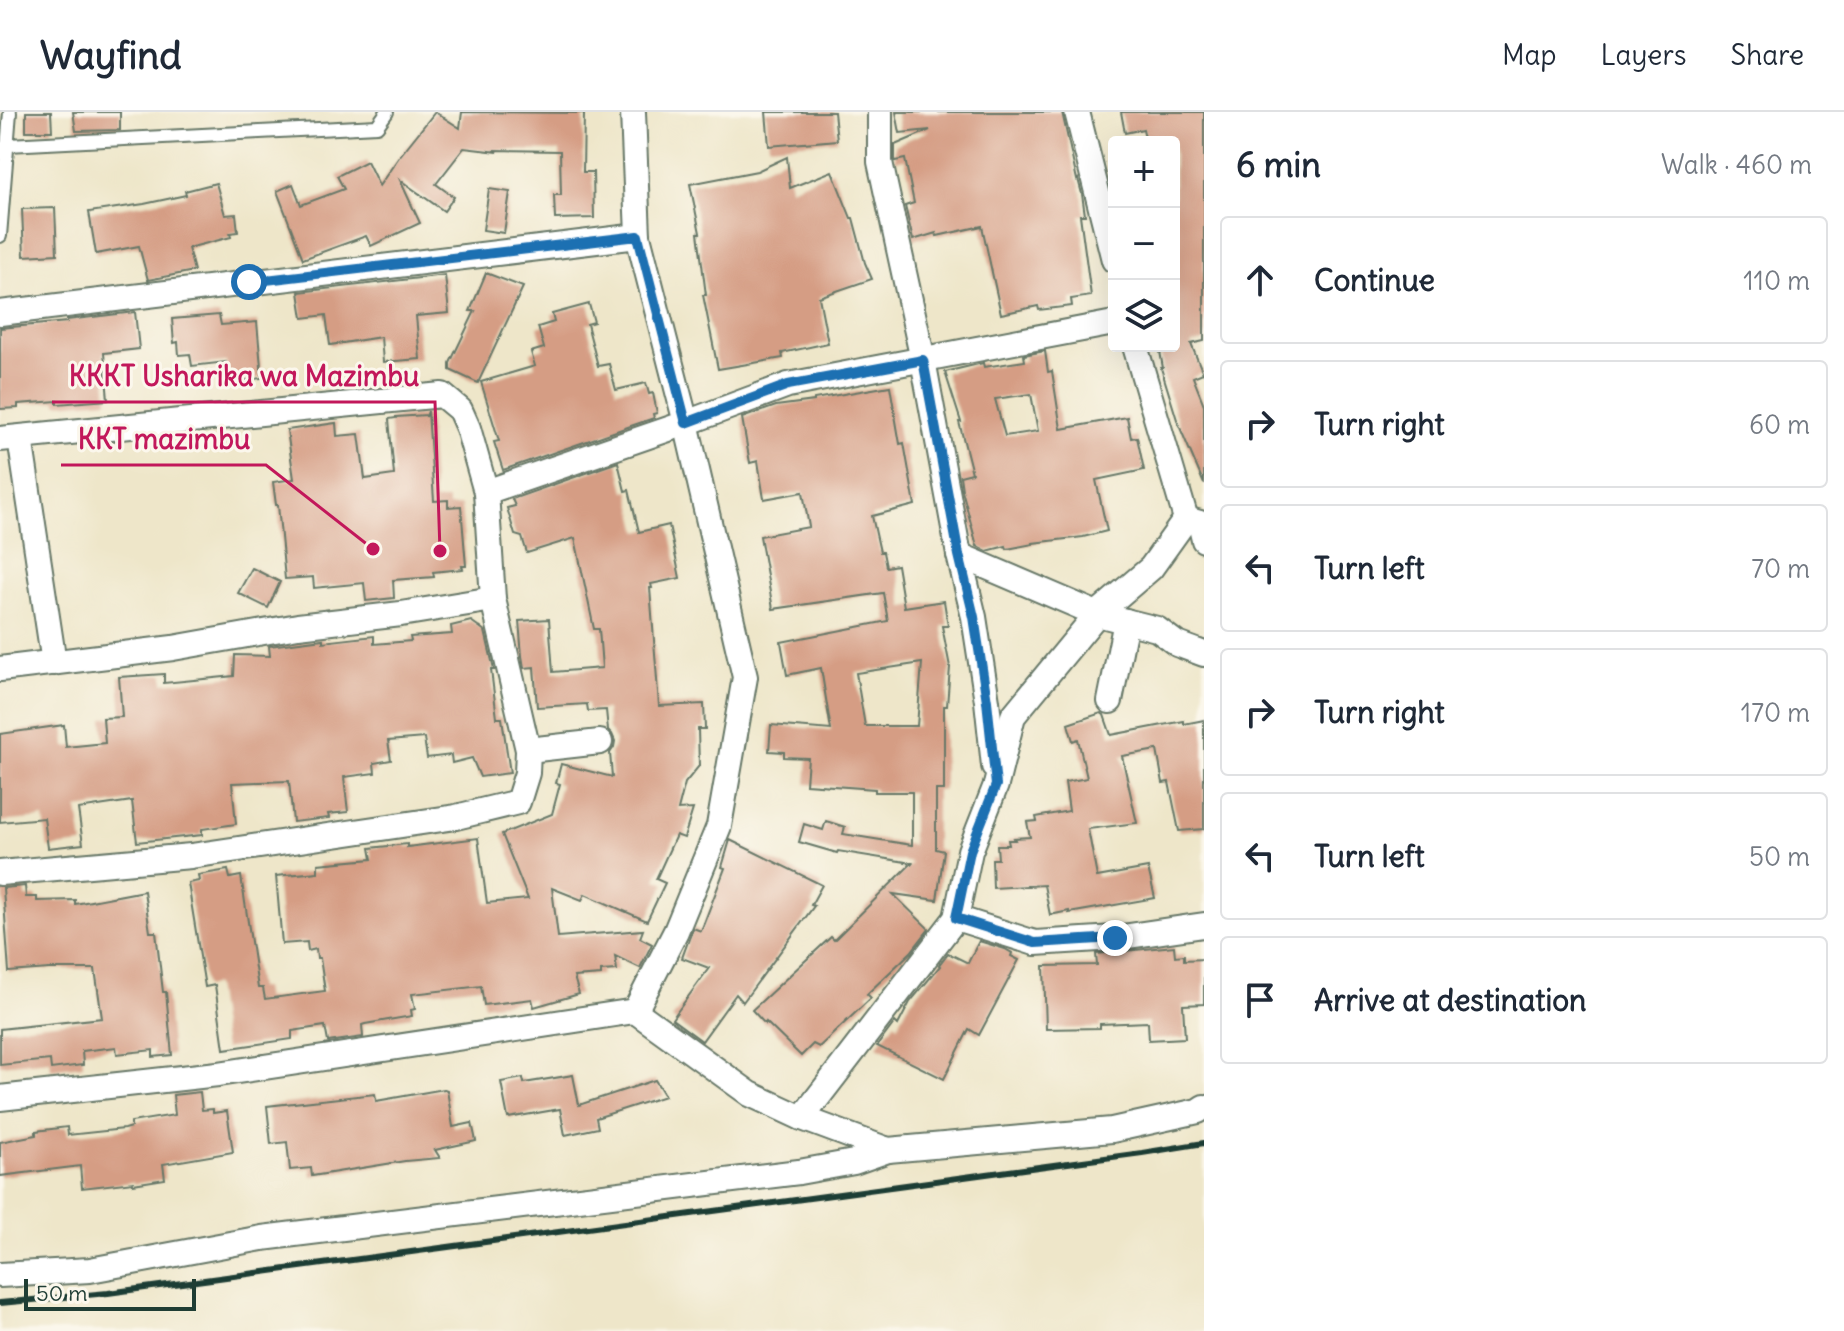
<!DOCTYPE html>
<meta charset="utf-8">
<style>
body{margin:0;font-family:Delius,sans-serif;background:#f2f2f3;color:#1f2937}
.controls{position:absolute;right:24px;top:24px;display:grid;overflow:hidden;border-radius:8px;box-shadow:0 8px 32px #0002}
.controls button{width:72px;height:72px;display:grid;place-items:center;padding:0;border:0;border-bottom:2px solid #e0e1e3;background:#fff;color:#1f2937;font:40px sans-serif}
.scale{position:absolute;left:24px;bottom:20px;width:172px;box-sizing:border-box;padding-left:8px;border:4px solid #1f3d34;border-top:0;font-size:22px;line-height:28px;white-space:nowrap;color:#1f3d34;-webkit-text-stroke:6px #fbf7ec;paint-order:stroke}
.stop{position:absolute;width:24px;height:24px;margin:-18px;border:6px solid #1f6fb2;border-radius:50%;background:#fff}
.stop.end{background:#1f6fb2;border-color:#fff;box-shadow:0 2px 8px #0008}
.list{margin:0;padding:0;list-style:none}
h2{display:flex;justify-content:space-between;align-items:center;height:104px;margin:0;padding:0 32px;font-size:34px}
h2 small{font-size:26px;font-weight:400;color:#747a83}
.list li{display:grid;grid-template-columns:52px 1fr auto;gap:24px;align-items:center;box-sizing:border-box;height:128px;margin:0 16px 16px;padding:0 16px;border:2px solid #e0e1e3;border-radius:8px}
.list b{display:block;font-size:30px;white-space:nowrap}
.list em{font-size:26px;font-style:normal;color:#747a83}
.icon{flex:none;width:44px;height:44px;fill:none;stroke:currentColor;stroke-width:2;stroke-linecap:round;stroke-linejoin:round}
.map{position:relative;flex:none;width:1204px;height:1219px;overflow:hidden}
header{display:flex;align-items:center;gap:48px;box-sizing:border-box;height:112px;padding:0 40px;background:#fff;border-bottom:2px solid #e0e1e3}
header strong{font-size:38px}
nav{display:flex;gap:44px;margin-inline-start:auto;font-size:28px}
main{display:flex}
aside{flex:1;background:#fff}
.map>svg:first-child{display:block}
</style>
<header>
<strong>Wayfind</strong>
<nav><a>Map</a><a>Layers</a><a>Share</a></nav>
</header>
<main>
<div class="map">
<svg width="1204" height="1219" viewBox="0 0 1204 1219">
<rect width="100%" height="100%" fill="#fbf7ec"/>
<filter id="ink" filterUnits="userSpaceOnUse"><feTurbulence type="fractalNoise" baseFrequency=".0125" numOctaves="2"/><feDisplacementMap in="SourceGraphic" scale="16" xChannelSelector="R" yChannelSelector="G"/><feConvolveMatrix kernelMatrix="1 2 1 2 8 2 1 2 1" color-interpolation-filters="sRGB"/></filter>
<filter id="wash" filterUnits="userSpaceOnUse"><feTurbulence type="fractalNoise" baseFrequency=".006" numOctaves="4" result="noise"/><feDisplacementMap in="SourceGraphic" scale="32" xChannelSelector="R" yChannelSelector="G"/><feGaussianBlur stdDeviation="1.8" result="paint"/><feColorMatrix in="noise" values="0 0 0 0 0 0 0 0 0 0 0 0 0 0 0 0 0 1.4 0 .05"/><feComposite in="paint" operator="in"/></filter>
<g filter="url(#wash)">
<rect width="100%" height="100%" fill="#eee6c9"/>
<g id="blocks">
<g fill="#d59d84" fill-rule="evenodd">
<path d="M26,0H51L52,19H26Z"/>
<path d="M73,0H120V18L76,19Z"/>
<path d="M435,0L460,16L462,0L584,1L583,60H593L594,106L555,107L554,83H561L560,39L494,38L498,40L464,36L436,72L454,85L444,99L400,68L420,111L371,134L366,124L303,147L277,79L293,72L301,93L344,77L337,64L367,49L379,74L399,45Z"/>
<path d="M766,0H834L837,28L769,34Z"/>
<path d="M896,0H1062L1077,68L1078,67L1082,82L1085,103H1080L1091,184L1071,187L1072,194L1039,198L1038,194L1001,202L982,114L937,124L936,121L913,128L905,94L914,91L905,47L895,49V33L930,18L900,21Z"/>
<path d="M1121,0H1204V229L1191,232L1203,261L1193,265L1204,293V372L1178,311L1161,256H1163L1159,234H1174V30H1146L1143,17L1125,21Z"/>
<path d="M787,45L790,76L832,59L851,106H853L865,151L872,167L819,185L828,231L782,241L783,246L718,257L703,183H706L698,121H700L690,72L757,59Z"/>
<path d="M216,71L225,103L236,102L238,120L230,121L231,125L188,136L194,159L148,168L139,134L96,142L89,100L144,92L186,83L185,79Z"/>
<path d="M489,77L510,80L504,121L483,118Z"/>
<path d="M55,96L57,142L24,144L22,97Z"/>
<path d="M486,161L523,175L478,271L450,258V251L475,199H470Z"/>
<path d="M445,163L449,201L416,204L420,247L383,250L381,225L330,233L326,203L303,206L299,180Z"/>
<path d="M589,192L594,210L587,212L598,254L609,252L616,278L646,271L649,282L653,281L657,301L653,302L654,306L503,358L494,330L499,329L481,270L535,254L531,240L544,236L538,215L554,210L552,202Z"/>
<path d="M135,200L139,237L104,241L108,288L57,292V289L18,292V296L0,297V216L67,210V208Z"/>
<path d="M219,203L221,213L257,210L262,266L246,268V273L228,275L226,250L192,254L190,242L179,243L178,230L174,231L172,207Z"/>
<path d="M1045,239L1048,260L1052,259L1061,317L1127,305L1131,326L1137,325L1144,358L1096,368L1107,419L1083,425L1033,431V432L1007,437L1006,434L987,439L977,434L962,378L960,364L972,361L959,310H961L945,260L983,251L984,255L1025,249L1024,243ZM1031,282L1038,319L1005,324L995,287Z"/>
<path d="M890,274L900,332L904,331L915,393L872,404L880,440H883L886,455L897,453L904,495L944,489L948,514H942L950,555L947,594H944V678H936V737L944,739L937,788L893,782L929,817L911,840L867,882L871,886L819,935L813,932L801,944L766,910L765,912L752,898L831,825L834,828L912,751L838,739L837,741L799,730L804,712L823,718L826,709L845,715L843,722L912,733V680H875V677L806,672L808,646L784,645V640L769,639L771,613L831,618L821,556L787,563L781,530L888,509L883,481L773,497L760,424L809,415L803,380L764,387L758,349L750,351L742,306L776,294L814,289V287ZM922,551L917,614H865L856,561Z"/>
<path d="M428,299L434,389L448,388V395L461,394L466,454H462L463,457L433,460L434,465L393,468L394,486L366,489L364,471L314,476L313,465L285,467L278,393H276L273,370L294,367L287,318L336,311L337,324L359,322L365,367L394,363L389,307L396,306V305L426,303V305Z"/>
<path d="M618,350L625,379L629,378L639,420L669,413L680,466L651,472L652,476H650L659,594L704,592L705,617H698L699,654L685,671L678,698L693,697L684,726L676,723L656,767L665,771L647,809L585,782L582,788L552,776L558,825L643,818L640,826L652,832L640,856L615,844L617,858L601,859V863L574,865L579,882L534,895L532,887L484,893L481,874L412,882L415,897L411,898L412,904L365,912L362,913L363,925L328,930L325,914L292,919V927L224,937L215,873L205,875L188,771L199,769L198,763L228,758L230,766L241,764L258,876H263L265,887L325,879L320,846H317L316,837L308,839L307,830L282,832L276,764L318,760V752L372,747L370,736L407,732V735L478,726L487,791L528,787L502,722L552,702L560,672L556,671L561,652L612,665L610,641L614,635L615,629L612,622L608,618L606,598L588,599L587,592L537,595L534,555L524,556L522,544L519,509L549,507L553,560L602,556L599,517H594L575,426L527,441L522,425L515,423L507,396L515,394L512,387Z"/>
<path d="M252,456L280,470L268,496L238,481Z"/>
<path d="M471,509L485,519L494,558H491L497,606H502L510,661L480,665L472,646L452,651L451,643L427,646L424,626L388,629L391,648L374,651L375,661L344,665L348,700L328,702L329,706L293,710L289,669L232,671L236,712L202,717V723L137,730L132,689L78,697L83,732L48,736L44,706L0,710V622L64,613L66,635L105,631L103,606L122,605L119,565L164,562V571L234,564L235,543L270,544L269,534L323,527V530L374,524V532L411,529L410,525L452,522L451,514Z"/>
<path d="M1101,601L1104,603L1111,623L1184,609V612L1204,608V717L1179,719L1169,670L1163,671L1157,638L1122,644L1137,711L1088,717L1097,765L1148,756L1155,786L1069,801V799L1050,803L1044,773L993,776L992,747H998L997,733H1009L1008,728H1015L1014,726L1030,725L1027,710L1037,709L1036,705L1069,699L1065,670L1087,666L1078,627L1073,629L1068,612Z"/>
<path d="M730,728L822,773L811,793L814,794L743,890L736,882L702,929L672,907L709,856L682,846L693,816L701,819L725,756L722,755Z"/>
<path d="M25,774L26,785H37V789L75,788V792L144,779L150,820H156L163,880H166L172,943L153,945V938L117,942L116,935L82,939L83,953L51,957L50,948L0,953V917L102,906L95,857H49L9,860L3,776Z"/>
<path d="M979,829L1005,837L1012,841L1011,844L1019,848L979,923L969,917L944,967L877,934L895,910L898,913L910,890L940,854L939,853L948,841L968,851Z"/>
<path d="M1174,834L1175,844L1184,843V848L1204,847V892L1183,893L1185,926L1149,928L1148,910L1100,912V916L1046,917L1044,854L1097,853L1096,842Z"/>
<path d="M573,963L579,993L655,968L665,984L596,1006L598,1016L565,1023L560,997L508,1006L501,970L523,966L524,971Z"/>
<path d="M444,977L447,978L453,1015L472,1011L476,1029L435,1038L440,1046L405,1049L312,1064L311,1056L290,1058L287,1030L271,1032L267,994L375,982L376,989Z"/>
<path d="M200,980L202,998L213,997V1001L227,999L233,1040L163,1052L165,1067L133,1072V1070L82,1076L80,1054L0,1064V1030L36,1023V1019L67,1015L68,1023L124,1017L131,1015V1010L175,1003L173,983Z"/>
</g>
</g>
</g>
<g filter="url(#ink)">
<use href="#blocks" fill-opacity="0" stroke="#677868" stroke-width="2"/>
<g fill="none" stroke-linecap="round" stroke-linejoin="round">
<defs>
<g id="lane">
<path d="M0,38L8,33L377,14L387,0"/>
<path d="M0,124L10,0"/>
</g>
<g id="street">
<path d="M880,0V50L923,248L959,443L974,505L987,589L994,654"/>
<path d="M1077,0L1114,148"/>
<path d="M0,201L638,124"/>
<path d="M20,326L54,551"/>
<path d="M0,327L442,283L460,298L468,316L486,380L493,487L528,638L527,661L518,690L456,705L191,744L0,761"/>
<path d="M486,380L686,311L788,273L1114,211"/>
<path d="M1186,407L1200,411L1204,428"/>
<path d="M959,443L1097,502L1157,517L1177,532L1204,542"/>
<path d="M0,557L173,536L298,514L401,502L493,487"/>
<path d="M1110,589L1126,509"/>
<path d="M528,638L600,630"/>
<path d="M956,806L1035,831L1115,826L1204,813"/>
<path d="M635,899L750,982L802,1006L888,1038L1112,1018L1198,999L1204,995"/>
<path d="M0,986L218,962L635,899L676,819L719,714L745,565L686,311L638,124L633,0"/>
<path d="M802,1006L956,806L970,739L996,673L1013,604L1097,502L1151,456L1186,407L1135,234"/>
<path d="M0,1163L90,1158L262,1126L799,1060L854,1050L888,1038"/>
</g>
</defs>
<use href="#lane" stroke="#677868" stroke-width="16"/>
<use href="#street" stroke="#677868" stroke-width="28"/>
<use href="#lane" stroke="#fff" stroke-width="12"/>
<use href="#street" stroke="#fff" stroke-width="24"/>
<path stroke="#1f3d34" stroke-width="6" d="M0,1191L108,1181L1142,1041L1204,1031"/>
</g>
</g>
<g fill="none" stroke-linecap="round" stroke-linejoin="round" filter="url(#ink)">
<path stroke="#1f6fb2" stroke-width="10" d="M249,170L638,124L686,311L788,273L923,248L959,443L974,505L987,589L996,673L970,739L956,806L1035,831L1115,826"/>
</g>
<path fill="none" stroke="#c2185b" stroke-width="3" d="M440 439L435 290H52M373 437L266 353H61"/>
<g fill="#c2185b" stroke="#fbf7ec" stroke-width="3">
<circle cx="440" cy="439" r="8"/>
<circle cx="373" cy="437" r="8"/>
</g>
<g font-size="28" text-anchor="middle" font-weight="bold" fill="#c2185b" stroke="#fbf7ec" stroke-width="6" stroke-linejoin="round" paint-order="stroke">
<text x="244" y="274">KKKT Usharika wa Mazimbu</text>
<text x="164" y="337">KKT mazimbu</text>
</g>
</svg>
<div class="controls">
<button>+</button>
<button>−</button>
<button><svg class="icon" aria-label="layers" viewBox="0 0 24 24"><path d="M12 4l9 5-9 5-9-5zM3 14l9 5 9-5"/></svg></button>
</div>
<div class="scale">50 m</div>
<div class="stop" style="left:249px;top:170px"></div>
<div class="stop end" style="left:1115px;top:826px"></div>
</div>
<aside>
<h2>6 min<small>Walk · 460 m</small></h2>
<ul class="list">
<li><svg class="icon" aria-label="ahead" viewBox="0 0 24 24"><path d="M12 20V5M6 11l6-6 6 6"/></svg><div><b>Continue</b></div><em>110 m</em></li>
<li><svg class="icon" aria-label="right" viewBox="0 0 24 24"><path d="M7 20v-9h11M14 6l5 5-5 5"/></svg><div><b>Turn right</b></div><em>60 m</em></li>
<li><svg class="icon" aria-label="left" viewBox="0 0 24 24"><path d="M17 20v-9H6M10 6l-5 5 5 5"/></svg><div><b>Turn left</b></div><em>70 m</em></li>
<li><svg class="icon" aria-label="right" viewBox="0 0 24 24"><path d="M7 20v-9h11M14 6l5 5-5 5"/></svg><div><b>Turn right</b></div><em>170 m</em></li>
<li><svg class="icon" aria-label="left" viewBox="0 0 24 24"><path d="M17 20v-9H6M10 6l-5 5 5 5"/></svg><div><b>Turn left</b></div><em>50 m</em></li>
<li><svg class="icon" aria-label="arrive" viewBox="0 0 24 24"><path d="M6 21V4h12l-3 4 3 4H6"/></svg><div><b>Arrive at destination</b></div></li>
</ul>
</aside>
</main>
